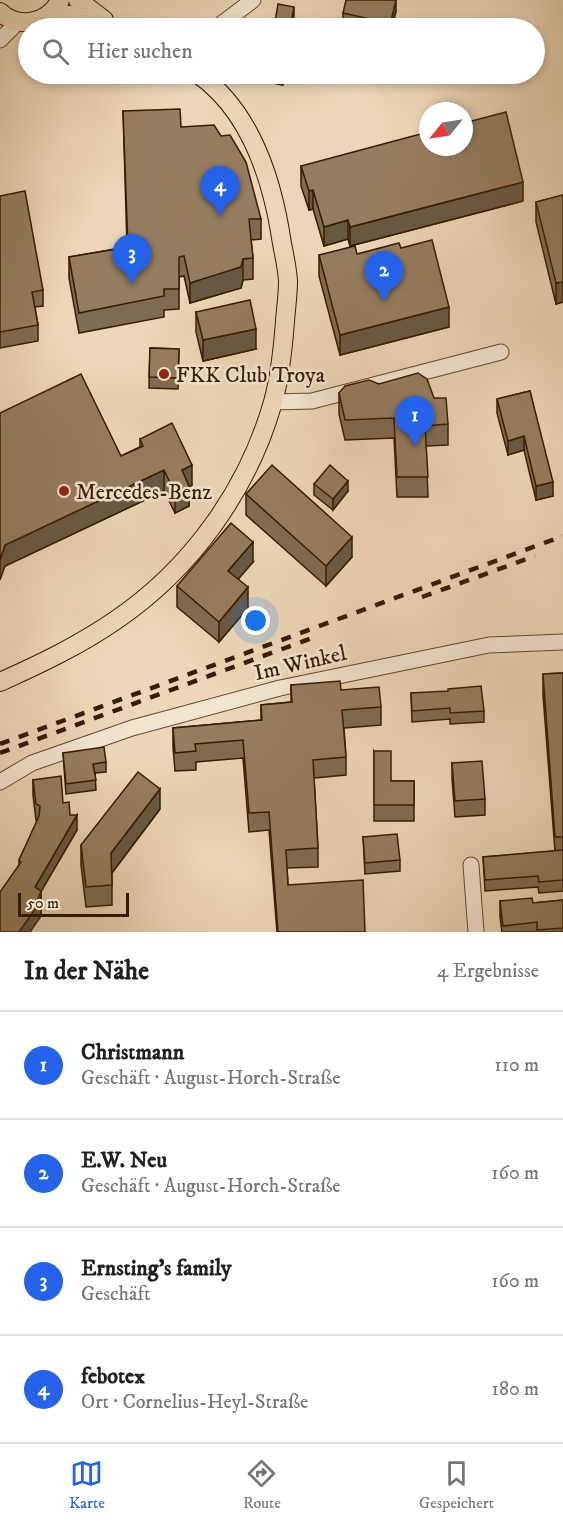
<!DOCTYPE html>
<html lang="de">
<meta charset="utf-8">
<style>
body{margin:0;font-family:"IM FELL DW Pica",serif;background:#f2f2f2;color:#202124}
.compass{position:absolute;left:419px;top:102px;width:54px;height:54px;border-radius:50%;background:#fff;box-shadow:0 3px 9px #0003;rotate:240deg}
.scale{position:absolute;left:18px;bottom:15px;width:111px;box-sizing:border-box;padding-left:6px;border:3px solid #361c00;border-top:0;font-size:16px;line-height:21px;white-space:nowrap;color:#361c00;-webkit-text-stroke:4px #f3e4d0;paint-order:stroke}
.you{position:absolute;left:256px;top:621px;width:21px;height:21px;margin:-15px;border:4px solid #fff;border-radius:50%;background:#1a73e8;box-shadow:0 0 0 9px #1a73e833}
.badge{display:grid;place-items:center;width:39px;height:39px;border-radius:50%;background:#2563eb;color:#fff;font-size:20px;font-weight:700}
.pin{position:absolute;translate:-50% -50px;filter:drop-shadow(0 2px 3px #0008)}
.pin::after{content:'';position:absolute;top:32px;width:21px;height:18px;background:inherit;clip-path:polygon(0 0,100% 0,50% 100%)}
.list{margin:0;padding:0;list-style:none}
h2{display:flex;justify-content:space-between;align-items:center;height:78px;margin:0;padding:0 24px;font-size:26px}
h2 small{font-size:20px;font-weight:400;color:#757577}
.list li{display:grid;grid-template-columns:39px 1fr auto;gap:18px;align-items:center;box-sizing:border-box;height:108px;padding:0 24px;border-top:2px solid #e0e0e0}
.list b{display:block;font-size:22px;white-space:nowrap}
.list p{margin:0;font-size:20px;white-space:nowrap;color:#757577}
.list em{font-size:20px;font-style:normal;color:#757577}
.icon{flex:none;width:33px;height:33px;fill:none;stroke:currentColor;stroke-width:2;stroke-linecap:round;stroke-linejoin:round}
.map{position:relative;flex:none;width:563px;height:932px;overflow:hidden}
.search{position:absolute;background:#fff;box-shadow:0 3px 9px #0003;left:18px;right:18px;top:18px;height:66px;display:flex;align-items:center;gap:15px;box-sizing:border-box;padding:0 21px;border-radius:33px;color:#757577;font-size:22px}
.sheet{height:510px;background:#fff}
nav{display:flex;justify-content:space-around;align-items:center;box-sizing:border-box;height:84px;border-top:2px solid #e0e0e0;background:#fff;font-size:16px;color:#757577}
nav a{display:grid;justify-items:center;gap:3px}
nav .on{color:#2563eb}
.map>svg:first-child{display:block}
</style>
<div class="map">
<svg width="563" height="932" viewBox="0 0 563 932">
<rect width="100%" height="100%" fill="#ecd6b7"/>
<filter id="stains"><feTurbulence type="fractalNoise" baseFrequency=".00333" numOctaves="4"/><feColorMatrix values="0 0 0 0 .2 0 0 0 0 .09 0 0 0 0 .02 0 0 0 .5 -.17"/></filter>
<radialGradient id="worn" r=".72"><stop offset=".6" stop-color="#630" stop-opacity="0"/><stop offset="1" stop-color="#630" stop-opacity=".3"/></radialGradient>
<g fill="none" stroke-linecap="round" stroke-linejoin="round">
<defs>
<g id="minor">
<path d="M216,28L253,0"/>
<path d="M0,40L18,22"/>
<path d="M273,402L312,401L501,352"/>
<path d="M0,782L32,763L132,728L280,688L489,645L563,642"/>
<path d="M471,865L476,932"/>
</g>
<g id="major">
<path d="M78,0L104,20"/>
<path d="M0,12C19,30 49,23 60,0"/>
<path d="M51,13L77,16L107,28"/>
<path d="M0,682C40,664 80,645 116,620C191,569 248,490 273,402C280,377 283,348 285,321C286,308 288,294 288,281C287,264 282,247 280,231C270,173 248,109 198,74"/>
</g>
</defs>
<use href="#minor" stroke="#644a2e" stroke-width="17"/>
<use href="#major" stroke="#361c00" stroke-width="20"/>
<use href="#minor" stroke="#f3e4d0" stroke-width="15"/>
<use href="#major" stroke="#ecd6b7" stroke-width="18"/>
<g stroke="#361c00" stroke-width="4.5" stroke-dasharray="10 10" stroke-linecap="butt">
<path d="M422,597L535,556"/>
<path d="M0,744L563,536"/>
<path d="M0,753L312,638"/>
</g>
</g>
<g fill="#806c52" stroke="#361c00" stroke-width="1.5">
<path d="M396,11L392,28H367L343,23V13Z"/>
<path d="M267,74H285L283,85L267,82Z"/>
<path d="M123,111L181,127L261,219V239L251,240L253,258V279L243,280L241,288L190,303L184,276L179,277V309L164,310V317L79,333L69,278V257L127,247Z"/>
<path d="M301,166L523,201L350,246L348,239L324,246L313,209L309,210L301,186Z"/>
<path d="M563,195V302L556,304L536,222V202Z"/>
<path d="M0,196L43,290V306L35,307L38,325V341L0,348Z"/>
<path d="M401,248L449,327L340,355L319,276V255L357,254Z"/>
<path d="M196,312L256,349L203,361L196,332Z"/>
<path d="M150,348L179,349L178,389L149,388Z"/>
<path d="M379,384L434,398L448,424V445L426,446L428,497H397L394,438L345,440L339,414V393Z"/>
<path d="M530,391L553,496L536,500L524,450L508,455L497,413V399Z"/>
<path d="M0,413L121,456L140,447V439L192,485L189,487V506L175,513L164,491L5,566Z"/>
<path d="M314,484L348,491L333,510L314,495Z"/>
<path d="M246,494L352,557L326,586L246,515Z"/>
<path d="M253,562L238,579L248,608L219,642L177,607V586Z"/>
<path d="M563,673V891L539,893L538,887L485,891L483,857L555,851L543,695V674Z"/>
<path d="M291,685L341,690L381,707V725L344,728L346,757V775L314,778L318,848V867L287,868L288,885L365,932H277L269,830L249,832L243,758L196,762V770L175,771L173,747V728L261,720V705L291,702Z"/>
<path d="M411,693L484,711V722L450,724V719L412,722Z"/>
<path d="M374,751L391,781H414V821H374Z"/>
<path d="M63,753L106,762V772L95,773L96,790L66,794Z"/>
<path d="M452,763L485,799V815L455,817L452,779Z"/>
<path d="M33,780L63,803L77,830L41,891V916L19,864V860L38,820H36L33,795Z"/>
<path d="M160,809L112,873V905L86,907L81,865V845Z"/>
<path d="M363,837L400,860V871L365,874Z"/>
<path d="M563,900V932H502L500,917V901L533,903Z"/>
</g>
<g fill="#685842" stroke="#361c00" stroke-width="1.5">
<path d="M396,0V11L391,28V21Z"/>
<path d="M294,7V21L293,28H290Z"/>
<path d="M523,182V201L350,246V227Z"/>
<path d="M313,190V209L309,210V191Z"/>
<path d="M348,220V239L324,246V227Z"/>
<path d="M243,259V280L241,288L190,303V283Z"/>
<path d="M563,282V302L556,304V283Z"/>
<path d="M449,307V327L340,355V335Z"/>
<path d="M256,329V349L203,361V340Z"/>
<path d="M524,436V450L508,455V441Z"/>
<path d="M192,465V485L189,487V506L175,513V493L182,470Z"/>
<path d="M164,470V491L5,566L0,580V560L5,545Z"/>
<path d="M348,481V491L333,510V499Z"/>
<path d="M553,482V496L536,500V486Z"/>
<path d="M352,537V557L326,586V566Z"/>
<path d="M253,542V562L228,591V571Z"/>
<path d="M248,587V608L219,642V622Z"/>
<path d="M160,789V809L111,874V853Z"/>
<path d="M77,815V830L35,902V887Z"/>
<path d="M41,891V916L30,932H19Z"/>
</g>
<g fill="#957d5f" stroke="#361c00" stroke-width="1.5">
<path d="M346,0H396L391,21L383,20V22L343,13Z"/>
<path d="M278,4L294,7L290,28H274Z"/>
<path d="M180,109L181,127L214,125L221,136L230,135L246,162L261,219H249L253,258L243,259L241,267L190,283L184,256L179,257V289H164V296L79,313L69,257L128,247L123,111Z"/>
<path d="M506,112L523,182L350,227L348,220L324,227L313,190L309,191L301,166L428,132V147H464V123Z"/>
<path d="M25,191L43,290L32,292L38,325L0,332V196Z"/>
<path d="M563,195V282L556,283L536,202Z"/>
<path d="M432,240L449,307L340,335L319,255L355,246L357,254L399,243L401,248Z"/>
<path d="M250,300L256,329L203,340L196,312Z"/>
<path d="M150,348L179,349L178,378L149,377Z"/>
<path d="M418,373L427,379L434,398H446L448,424L425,426L428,477H397L394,418L345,420L339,393L345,386L369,380L379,384Z"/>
<path d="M81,374L121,456L143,446L140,439L172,423L192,465L182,470L189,486L175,493L164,470L5,545L0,560V413Z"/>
<path d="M530,391L553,482L536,486L524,436L508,441L497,399Z"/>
<path d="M272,465L352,537L326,566L246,494Z"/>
<path d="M330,465L348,481L333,499L314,484Z"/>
<path d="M231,523L253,542L228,571L248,587L219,622L177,586Z"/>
<path d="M563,673V837H555L543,674Z"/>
<path d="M340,681L341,690L379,687L381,707L342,710L346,757L313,760L318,848L286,850L288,885L363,880L365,932H278L269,812L249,813L243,740L195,744L196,751L175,753L173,728L262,720L261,705L292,702L291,685Z"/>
<path d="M481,686L484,711L450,713V708L412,711L411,693L448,691V689Z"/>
<path d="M104,747L106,762L93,764L96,780L66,784L63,753Z"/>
<path d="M374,751H391V781H414V805H374Z"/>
<path d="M482,761L485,799L455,801L452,763Z"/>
<path d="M138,772L160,789L111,853L112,885L86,887L81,845Z"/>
<path d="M61,776L63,803L69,802L70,815H77L35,887L41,891L38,899L41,901L19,932H0V892L21,862L19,860L39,816L40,806L36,804L33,780Z"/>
<path d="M397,834L400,860L365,863L363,837Z"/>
<path d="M563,850V880L539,882L538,876L485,880L483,857Z"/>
<path d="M532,898L533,903L563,900V928L537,930V922L503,926L500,901Z"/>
</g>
<g fill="#8f2418" stroke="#f3e4d0" stroke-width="2">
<circle cx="164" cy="374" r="6"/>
<circle cx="64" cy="491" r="6"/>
</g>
<g text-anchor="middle" stroke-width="5" stroke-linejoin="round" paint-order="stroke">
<g font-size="22" fill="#361c00" stroke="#f3e4d0" text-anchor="start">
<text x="176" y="382">FKK Club Troya</text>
<text x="76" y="499">Mercedes-Benz</text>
</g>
<g font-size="22" fill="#361c00" stroke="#f3e4d0">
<text transform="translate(300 662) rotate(-13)" y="8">Im Winkel</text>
</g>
</g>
<rect width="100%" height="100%" filter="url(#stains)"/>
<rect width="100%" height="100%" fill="url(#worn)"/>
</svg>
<svg class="compass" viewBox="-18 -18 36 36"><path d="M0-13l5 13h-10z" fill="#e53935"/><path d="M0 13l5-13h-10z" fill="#757577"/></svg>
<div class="scale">50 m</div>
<div class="you"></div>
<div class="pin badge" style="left:415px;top:446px">1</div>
<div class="pin badge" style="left:384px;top:301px">2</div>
<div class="pin badge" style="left:132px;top:284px">3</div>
<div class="pin badge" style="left:220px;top:216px">4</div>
<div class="search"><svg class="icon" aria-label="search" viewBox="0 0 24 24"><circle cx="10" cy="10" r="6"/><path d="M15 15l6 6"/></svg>Hier suchen</div>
</div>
<section class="sheet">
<h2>In der Nähe<small>4 Ergebnisse</small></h2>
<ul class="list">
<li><span class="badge">1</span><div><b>Christmann</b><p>Geschäft · August-Horch-Straße</p></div><em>110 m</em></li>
<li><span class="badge">2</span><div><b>E.W. Neu</b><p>Geschäft · August-Horch-Straße</p></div><em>160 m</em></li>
<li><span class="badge">3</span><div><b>Ernsting's family</b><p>Geschäft</p></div><em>160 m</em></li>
<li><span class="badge">4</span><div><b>febotex</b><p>Ort · Cornelius-Heyl-Straße</p></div><em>180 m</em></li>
</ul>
</section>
<nav>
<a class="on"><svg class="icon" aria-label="map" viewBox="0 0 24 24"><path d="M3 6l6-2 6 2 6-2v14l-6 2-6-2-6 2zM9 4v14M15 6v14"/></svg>Karte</a>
<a><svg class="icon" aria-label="directions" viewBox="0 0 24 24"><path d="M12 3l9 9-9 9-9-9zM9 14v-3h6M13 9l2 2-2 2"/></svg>Route</a>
<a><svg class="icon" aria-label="saved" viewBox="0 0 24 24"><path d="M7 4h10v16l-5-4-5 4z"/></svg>Gespeichert</a>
</nav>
